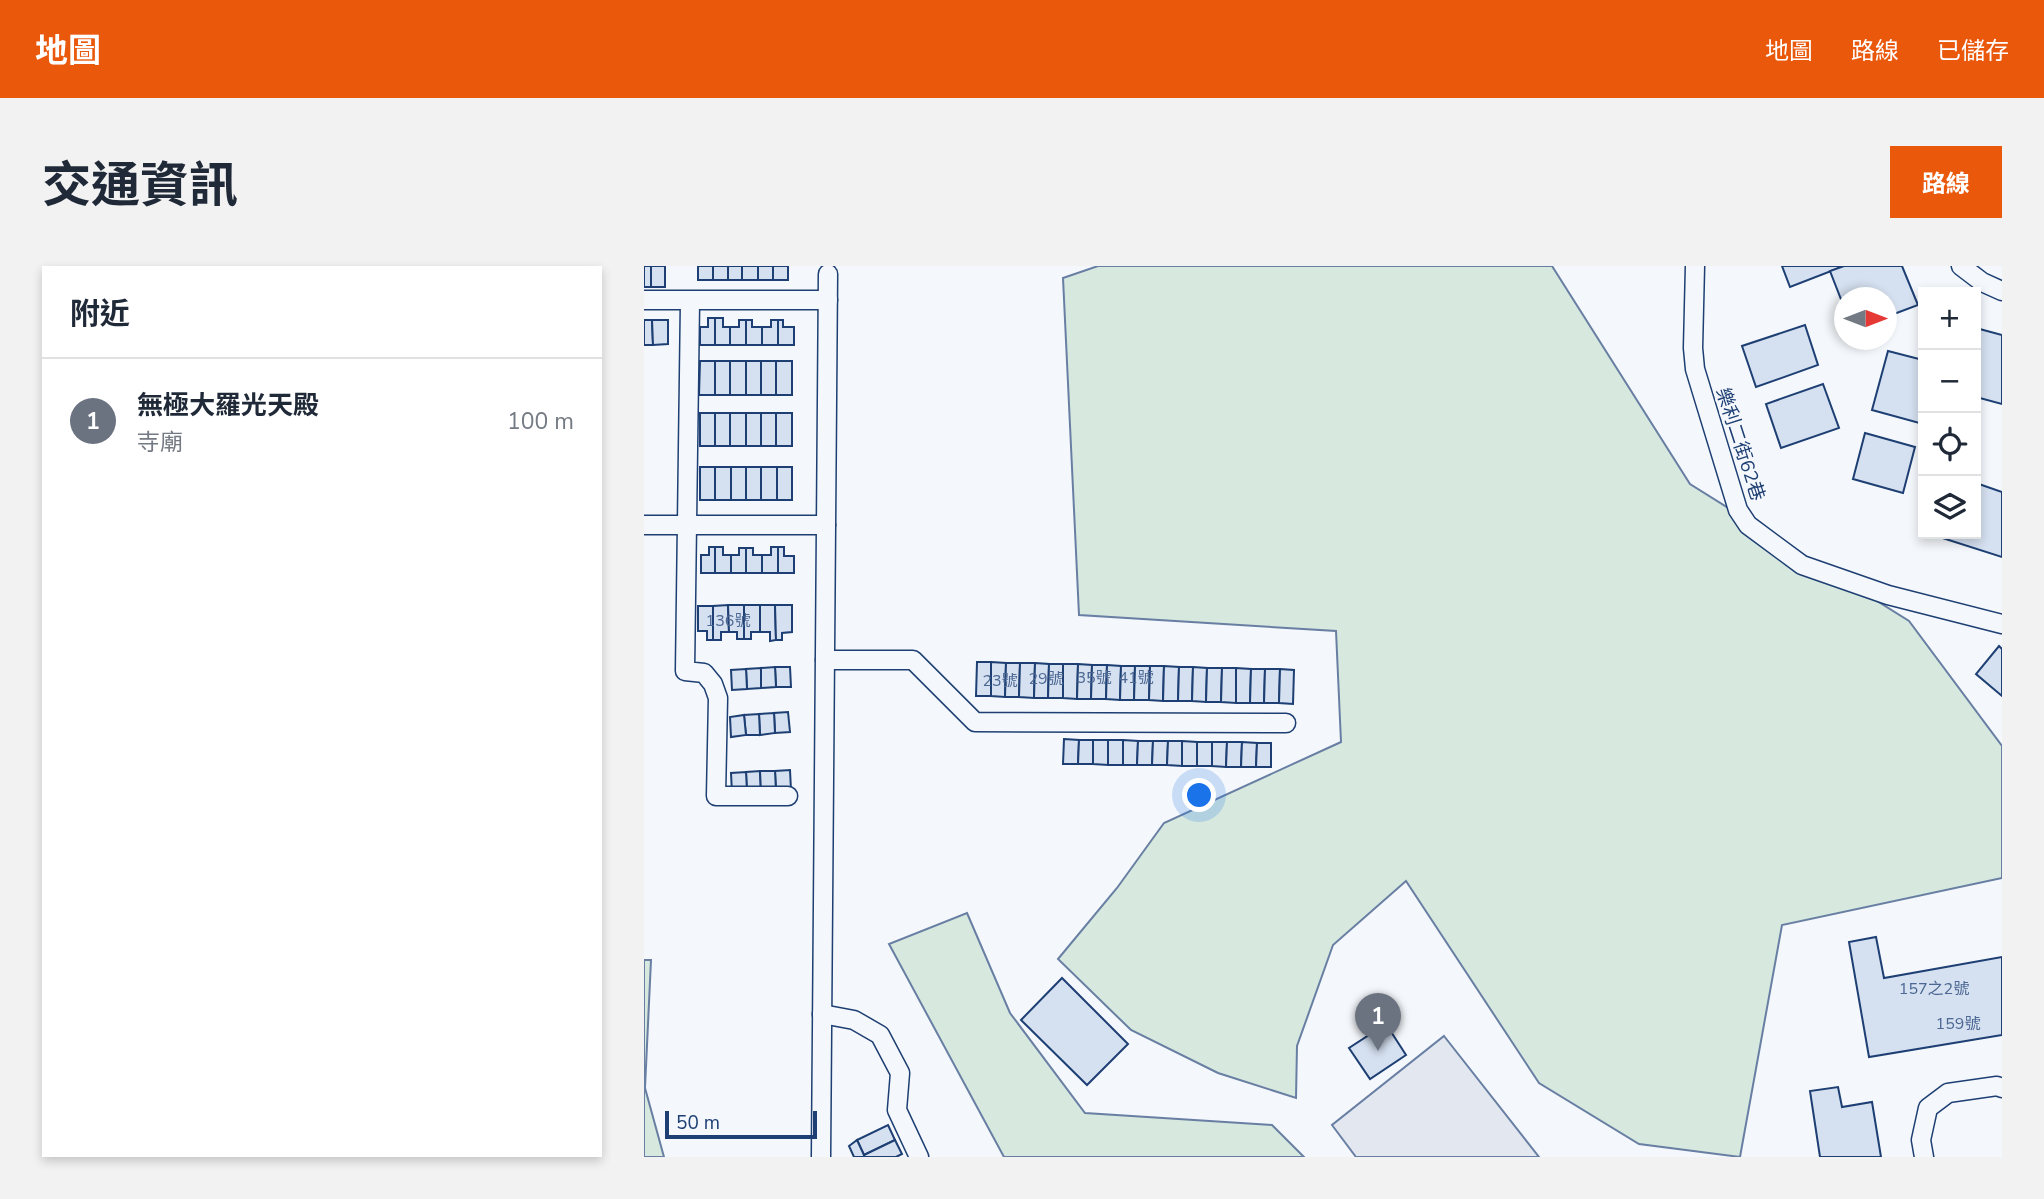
<!DOCTYPE html>
<html lang="zh-TW">
<meta charset="utf-8">
<style>
body{margin:0;font-family:"Nunito Sans","Noto Sans TC",sans-serif;background:#f2f2f3;color:#1f2937}
.controls{position:absolute;right:21px;top:21px;display:grid;overflow:hidden;border-radius:0px;box-shadow:0 4px 10px #0003}
.controls button{width:63px;height:63px;display:grid;place-items:center;padding:0;border:0;border-bottom:2px solid #e0e1e3;background:#fff;color:#1f2937;font:35px sans-serif}
.compass{position:absolute;left:1190px;top:21px;width:63px;height:63px;border-radius:50%;background:#fff;box-shadow:0 4px 10px #0003;rotate:90deg}
.scale{position:absolute;left:21px;bottom:18px;width:152px;box-sizing:border-box;padding-left:7px;border:4px solid #1d3f73;border-top:0;font-size:19px;line-height:24px;white-space:nowrap;color:#1d3f73;-webkit-text-stroke:5px #f4f7fb;paint-order:stroke}
.you{position:absolute;left:556px;top:530px;width:24px;height:24px;margin:-18px;border:5px solid #fff;border-radius:50%;background:#1a73e8;box-shadow:0 0 0 10px #1a73e833}
.badge{display:grid;place-items:center;width:46px;height:46px;border-radius:50%;background:#ea580c;color:#fff;font-size:23px;font-weight:700}
.pin{position:absolute;translate:-50% -58px;filter:drop-shadow(0 2px 4px #0008)}
.pin::after{content:'';position:absolute;top:37px;width:24px;height:21px;background:inherit;clip-path:polygon(0 0,100% 0,50% 100%)}
.list{margin:0;padding:0;list-style:none}
h2{display:flex;justify-content:space-between;align-items:center;height:91px;margin:0;padding:0 28px;font-size:30px}
h2 small{font-size:23px;font-weight:400;color:#747a83}
.list li{display:grid;grid-template-columns:46px 1fr auto;gap:21px;align-items:center;box-sizing:border-box;height:126px;padding:0 28px;border-top:2px solid #e0e1e3}
.list b{display:block;font-size:26px;white-space:nowrap}
.list p{margin:0;font-size:23px;white-space:nowrap;color:#747a83}
.list em{font-size:23px;font-style:normal;color:#747a83}
.icon{flex:none;width:38px;height:38px;fill:none;stroke:currentColor;stroke-width:2;stroke-linecap:round;stroke-linejoin:round}
.map{position:relative;flex:none;width:1358px;height:891px;overflow:hidden;border-radius:0px}
header{display:flex;align-items:center;gap:42px;box-sizing:border-box;height:98px;padding:0 35px;background:#ea580c;color:#fff}
header strong{font-size:33px}
nav{display:flex;gap:38px;margin-inline-start:auto;font-size:24px}
.intro{display:flex;align-items:center;justify-content:space-between;box-sizing:border-box;height:168px;padding:0 42px}
h1{margin:0;font-size:49px}
.button{padding:18px 32px;border-radius:0px;background:#ea580c;color:#fff;font-size:24px;font-weight:700}
main{display:flex;gap:42px;padding:0 42px}
aside{flex:1;background:#fff;border-radius:0px;box-shadow:0 4px 10px #0003}
.map>svg:first-child{display:block}
</style>
<header>
<strong>地圖</strong>
<nav><a>地圖</a><a>路線</a><a>已儲存</a></nav>
</header>
<div class="intro"><h1>交通資訊</h1><a class="button">路線</a></div>
<main>
<aside>
<h2>附近<small></small></h2>
<ul class="list">
<li><span class="badge" style="background:#6b7280">1</span><div><b>無極大羅光天殿</b><p>寺廟</p></div><em>100 m</em></li>
</ul>
</aside>
<div class="map">
<svg width="1358" height="891" viewBox="0 0 1358 891">
<rect width="100%" height="100%" fill="#f4f7fb"/>
<g fill="#d7e8df" stroke="#687fa3" stroke-width="2">
<path d="M454,0H908L1046,218L1265,355L1358,480V612L1138,659L1096,891L995,878L895,817L762,615L689,679L653,780L652,832L574,807L487,764L414,693L473,622L520,557L697,476L692,365L435,349L419,12Z"/>
<path d="M323,647L366,747L441,847L628,859L660,891H360L245,678Z"/>
<path d="M0,694H7L1,822L20,891H0Z"/>
</g>
<path fill="#e3e8f0" stroke="#687fa3" stroke-width="2" d="M800,770L895,891H712L688,859Z"/>
<g fill="#d5e0f0" stroke="#1d3f73" stroke-width="2">
<rect x="0" y="0" width="7" height="21"/>
<rect x="7" y="0" width="14" height="21"/>
<rect x="54" y="0" width="15" height="14"/>
<rect x="69" y="0" width="15" height="14"/>
<rect x="84" y="0" width="14" height="14"/>
<rect x="98" y="0" width="16" height="14"/>
<rect x="114" y="0" width="15" height="14"/>
<rect x="129" y="0" width="15" height="14"/>
<path d="M1138,0H1200L1146,21Z"/>
<path d="M1200,0H1258L1274,39L1242,51V32H1200V41L1186,5Z"/>
<path d="M64,52H71V79H56V61H64Z"/>
<path d="M71,52H79V61H86V79H71Z"/>
<path d="M0,54H8L9,79H0Z"/>
<path d="M8,54H24V78L9,79Z"/>
<path d="M95,54H102V79H86V61H95Z"/>
<path d="M102,54H108V61H118V79H102Z"/>
<path d="M127,54H134V79H118V61H127Z"/>
<path d="M134,54H139V61H150V79H134Z"/>
<path d="M1161,59L1174,99L1112,121L1098,80Z"/>
<path d="M1332,62L1358,69V138L1332,131Z"/>
<path d="M1244,85L1279,94V158L1228,144Z"/>
<path d="M56,95H71V129H55Z"/>
<rect x="71" y="95" width="15" height="34"/>
<rect x="86" y="95" width="16" height="34"/>
<rect x="102" y="95" width="15" height="34"/>
<rect x="117" y="95" width="15" height="34"/>
<rect x="132" y="95" width="16" height="34"/>
<path d="M1179,118L1195,162L1137,182L1122,138Z"/>
<rect x="56" y="147" width="15" height="33"/>
<rect x="71" y="147" width="15" height="33"/>
<rect x="86" y="147" width="16" height="33"/>
<rect x="102" y="147" width="15" height="33"/>
<rect x="117" y="147" width="15" height="33"/>
<rect x="132" y="147" width="16" height="33"/>
<path d="M1221,167L1271,181L1259,227L1209,213Z"/>
<rect x="56" y="201" width="15" height="33"/>
<rect x="71" y="201" width="16" height="33"/>
<rect x="87" y="201" width="15" height="33"/>
<rect x="102" y="201" width="15" height="33"/>
<rect x="117" y="201" width="16" height="33"/>
<rect x="133" y="201" width="15" height="33"/>
<path d="M1332,217L1358,226V291L1286,268H1332Z"/>
<path d="M65,281H71V307H57V289H65Z"/>
<path d="M71,281H79V289H87V307H71Z"/>
<path d="M127,281H134V307H118V289H127Z"/>
<path d="M134,281H140V290H150V307H134Z"/>
<path d="M95,282H102V307H87V289H95Z"/>
<path d="M102,282H109V289H118V307H102Z"/>
<path d="M84,339L85,366H77V374H69V340Z"/>
<path d="M84,339H100V373H93V366H85Z"/>
<path d="M100,339H116V366H107V373H100Z"/>
<path d="M116,339H131L132,374L126,375V366H116Z"/>
<path d="M131,339H148V366L138,367V374H132Z"/>
<path d="M54,340H69V374H63V365H54Z"/>
<path d="M1355,380L1358,383V430L1332,408Z"/>
<path d="M333,396H347V430H332Z"/>
<path d="M347,396L362,397L361,431L347,430Z"/>
<path d="M362,397H376L375,431H361Z"/>
<path d="M376,397H391L390,432L375,431Z"/>
<path d="M391,397L405,398L404,432H390Z"/>
<path d="M405,398H419V432H404Z"/>
<path d="M419,398H434L433,433L419,432Z"/>
<path d="M434,398L448,399L447,433H433Z"/>
<path d="M448,399H463L462,433H447Z"/>
<path d="M463,399L477,400L476,434L462,433Z"/>
<path d="M477,400H491L490,434H476Z"/>
<path d="M491,400H506L505,434H490Z"/>
<path d="M506,400H520L519,435L505,434Z"/>
<path d="M520,400L535,401L534,435H519Z"/>
<path d="M131,401H146L147,421H132Z"/>
<path d="M131,401L132,421L117,422V402Z"/>
<path d="M535,401H549L548,435H534Z"/>
<path d="M549,401L563,402L562,436L548,435Z"/>
<path d="M117,402V422L103,423L102,403Z"/>
<path d="M563,402H578L577,436H562Z"/>
<path d="M578,402H592V437L577,436Z"/>
<path d="M592,402L607,403L606,437H592Z"/>
<path d="M102,403L103,423L88,424L87,404Z"/>
<path d="M607,403H621L620,437H606Z"/>
<path d="M621,403H636L635,437H620Z"/>
<path d="M636,403L650,404L649,438L635,437Z"/>
<path d="M144,446L146,466L131,467L130,447Z"/>
<path d="M130,447L131,467L116,469L115,448Z"/>
<path d="M115,448L116,469H102L100,449Z"/>
<path d="M100,449L102,469L87,471L86,451Z"/>
<path d="M420,473L435,474L434,498H419Z"/>
<path d="M435,474H449V498H434Z"/>
<path d="M449,474H464V499L449,498Z"/>
<rect x="464" y="474" width="15" height="25"/>
<path d="M479,474L494,475L493,499H479Z"/>
<path d="M494,475H509L508,499H493Z"/>
<path d="M509,475H524L523,499H508Z"/>
<path d="M524,475H538V500L523,499Z"/>
<path d="M538,475L553,476V500H538Z"/>
<rect x="553" y="476" width="15" height="24"/>
<path d="M568,476H583L582,501L568,500Z"/>
<path d="M583,476H598L597,501H582Z"/>
<path d="M598,476L613,477L612,501H597Z"/>
<path d="M613,477H627V501H612Z"/>
<path d="M146,504L147,524L132,525L131,505Z"/>
<path d="M116,505L117,526H103L102,506Z"/>
<path d="M116,505H131L132,525L117,526Z"/>
<path d="M102,506L103,526L88,527L87,507Z"/>
<path d="M1232,671L1240,712L1358,691V769L1225,791L1205,676Z"/>
<path d="M418,712L484,778L443,819L377,754Z"/>
<path d="M742,758L762,789L726,813L705,782Z"/>
<path d="M1194,821L1198,841L1228,836L1237,891H1176L1166,825Z"/>
<path d="M244,859L251,874L220,889L213,874Z"/>
<path d="M213,874L220,889L221,891H210L205,880Z"/>
<path d="M251,874L258,888L252,891H221L220,889Z"/>
</g>
<g fill="none" stroke-linecap="round" stroke-linejoin="round">
<defs>
<g id="minor">
<path d="M1051,0L1049,82L1051,103L1094,244L1104,259L1158,299L1244,329L1358,358"/>
<path d="M1317,0L1338,16L1358,25"/>
<path d="M0,34H184"/>
<path d="M46,36L41,405L60,407L69,418L74,432L72,530H144"/>
<path d="M0,259H182"/>
<path d="M181,394H269L331,456L642,457"/>
<path d="M178,748L210,754L236,769L256,807L253,844L275,891"/>
<path d="M177,891L184,8"/>
<path d="M1280,891L1277,874L1284,842L1304,827L1353,820L1358,822"/>
</g>
</defs>
<use href="#minor" stroke="#1d3f73" stroke-width="21"/>
<use href="#minor" stroke="#f4f7fb" stroke-width="18"/>
</g>
<g text-anchor="middle" stroke-width="5" stroke-linejoin="round" paint-order="stroke">
<g font-size="16" fill="#4b6792">
<text x="84" y="360">136號</text>
<text x="450" y="417">35號</text>
<text x="492" y="417">41號</text>
<text x="402" y="418">29號</text>
<text x="356" y="420">23號</text>
<text x="1290" y="728">157之2號</text>
<text x="1314" y="763">159號</text>
</g>
<g font-size="19" fill="#1d3f73" stroke="#f4f7fb">
<text transform="translate(1097 178) rotate(72)" y="7">樂利二街62巷</text>
</g>
</g>
</svg>
<div class="controls">
<button>+</button>
<button>−</button>
<button><svg class="icon" aria-label="locate" viewBox="0 0 24 24"><circle cx="12" cy="12" r="6"/><path d="M12 2v4M12 18v4M2 12h4M18 12h4"/></svg></button>
<button><svg class="icon" aria-label="layers" viewBox="0 0 24 24"><path d="M12 4l9 5-9 5-9-5zM3 14l9 5 9-5"/></svg></button>
</div>
<svg class="compass" viewBox="-18 -18 36 36"><path d="M0-13l5 13h-10z" fill="#e53935"/><path d="M0 13l5-13h-10z" fill="#747a83"/></svg>
<div class="scale">50 m</div>
<div class="you"></div>
<div class="pin badge" style="left:734px;top:785px;background:#6b7280">1</div>
</div>
</main>
